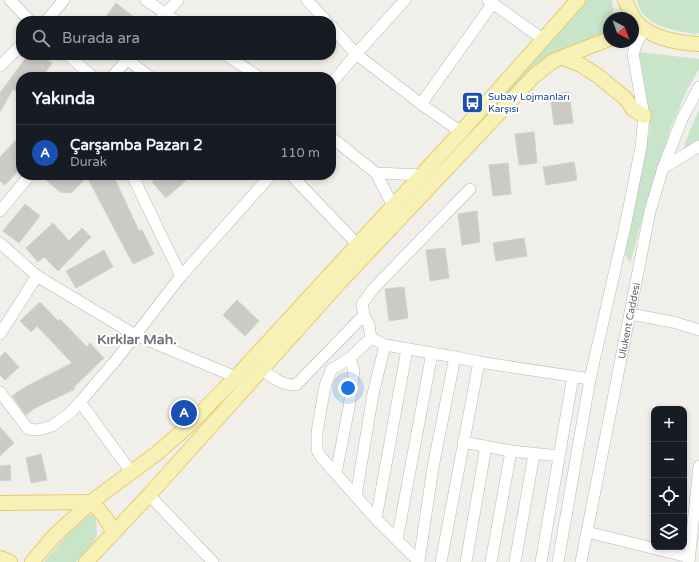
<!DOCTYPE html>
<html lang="tr">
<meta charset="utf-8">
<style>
body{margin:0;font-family:"Varela Round",sans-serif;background:#20242c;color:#f1f3f6}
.controls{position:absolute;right:12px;bottom:12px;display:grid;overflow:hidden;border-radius:8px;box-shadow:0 2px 6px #0003}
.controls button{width:36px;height:36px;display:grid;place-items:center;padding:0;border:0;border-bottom:1px solid #363941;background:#171b24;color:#f1f3f6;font:20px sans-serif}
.compass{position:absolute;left:603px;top:12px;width:36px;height:36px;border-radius:50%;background:#171b24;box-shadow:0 2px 6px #0003;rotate:139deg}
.you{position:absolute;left:348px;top:388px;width:14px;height:14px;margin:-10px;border:3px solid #fff;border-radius:50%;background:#1a73e8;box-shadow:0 0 0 6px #1a73e833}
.badge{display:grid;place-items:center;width:26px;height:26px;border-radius:50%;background:#8c9099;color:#fff;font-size:13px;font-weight:700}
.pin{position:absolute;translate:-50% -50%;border:2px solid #fff;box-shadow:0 1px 4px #0006}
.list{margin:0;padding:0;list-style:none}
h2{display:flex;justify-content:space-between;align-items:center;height:52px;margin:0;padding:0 16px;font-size:17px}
h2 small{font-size:13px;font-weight:400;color:#9ea1a6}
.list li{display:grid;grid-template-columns:26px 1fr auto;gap:12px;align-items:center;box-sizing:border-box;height:56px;padding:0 16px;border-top:1px solid #363941}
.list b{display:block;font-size:15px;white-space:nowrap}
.list p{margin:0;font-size:13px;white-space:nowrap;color:#9ea1a6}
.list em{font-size:13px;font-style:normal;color:#9ea1a6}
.icon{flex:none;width:22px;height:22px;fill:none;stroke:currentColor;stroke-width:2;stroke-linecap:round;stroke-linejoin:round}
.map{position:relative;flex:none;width:699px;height:562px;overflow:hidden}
.search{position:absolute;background:#171b24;box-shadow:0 2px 6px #0003;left:16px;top:16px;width:320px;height:44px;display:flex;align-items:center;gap:10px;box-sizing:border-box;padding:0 14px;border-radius:16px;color:#9ea1a6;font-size:15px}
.panel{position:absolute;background:#171b24;box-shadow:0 2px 6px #0003;left:16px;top:72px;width:320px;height:108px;border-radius:16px}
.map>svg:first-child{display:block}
</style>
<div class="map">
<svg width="699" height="562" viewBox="0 0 699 562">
<rect width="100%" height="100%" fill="#f0efe9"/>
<g fill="#c8e5ca">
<path d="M587,0H612L614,18H609V37L562,52L380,228Z"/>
<path d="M637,0H699V33L695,34C673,30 641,26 637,0Z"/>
<path d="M639,52L699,59V69L687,90L671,127L647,202L630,263L625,253L642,164L650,129L648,108Z"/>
<path d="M699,110V144L683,150L690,130Z"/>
<path d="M89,515H93L96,519L97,535L87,552L76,562H44L65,537Z"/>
</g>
<g fill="#cccac5" stroke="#d5d1c7">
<path d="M116,3L139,21H109L105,18Z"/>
<path d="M28,55H42L52,63L42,77H21V94L13,89L0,112V93Z"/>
<path d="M569,92L573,123L554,125L550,94Z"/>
<path d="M534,132L537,163L519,165L515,134Z"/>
<path d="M21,135V168L5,185L0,181V157Z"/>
<path d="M574,162L577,180L546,185L543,167Z"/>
<path d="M508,163L511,194L493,196L489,165Z"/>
<path d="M40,175H113L139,231L142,230L154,254L133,264L87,177L71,193L60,192Z"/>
<path d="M161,175H192L166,198L152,182Z"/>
<path d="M25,204L40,216L19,243L3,231Z"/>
<path d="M477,211L480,242L462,245L458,214Z"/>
<path d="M53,223L69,241L82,228L91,237L58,271L44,257L38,262L26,248Z"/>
<path d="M524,238L527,256L496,261L493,243Z"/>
<path d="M445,248L449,278L430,281L426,250Z"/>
<path d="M104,250L113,267L76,288L66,271Z"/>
<path d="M404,287L408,318L389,321L385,289Z"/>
<path d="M237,300L259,321L245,336L223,315Z"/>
<path d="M40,302L58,321L60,319L87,347L90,343L104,358L74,387L75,389L35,408L26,415L12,396L27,386L72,363L37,326L31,332L20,321Z"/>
<path d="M5,352L19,367L5,380L0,375V357Z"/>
<path d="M0,427L14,443L0,456Z"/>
<path d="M41,454L47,480L31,483L26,458Z"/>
<path d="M10,465L11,480L0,481V466Z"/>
</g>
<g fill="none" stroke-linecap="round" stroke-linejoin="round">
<defs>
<g id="minor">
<path d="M10,0L30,21"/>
<path d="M146,0L176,21"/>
<path d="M307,0L326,21"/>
<path d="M488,0L544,40"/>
<path d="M46,21L64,0"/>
<path d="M159,21L178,0"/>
<path d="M331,26L356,54L421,104L461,132"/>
<path d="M68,55L93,77"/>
<path d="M226,55L259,77"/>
<path d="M128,60L150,77"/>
<path d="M0,66L21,45"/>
<path d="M112,77L131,55"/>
<path d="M331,84L356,54L405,0"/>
<path d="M421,104L493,3"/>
<path d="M331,137L376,173L423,175"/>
<path d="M663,168L699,146"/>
<path d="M376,173L393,206"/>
<path d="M132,175L181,276"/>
<path d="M291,175L358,245"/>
<path d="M470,189L374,288L362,304L364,315L369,325L371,338L385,345L455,357L479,362L590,379"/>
<path d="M0,211L30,175"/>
<path d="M0,243L37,276L135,335L236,377"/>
<path d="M630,314L673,322L699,330"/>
<path d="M0,334L37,276"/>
<path d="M371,338L350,358L331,370L325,386L317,432V450L321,457L376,519L419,562"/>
<path d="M262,370C273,378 282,385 296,385L364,315"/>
<path d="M0,392L28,429L38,430L52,426L70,413L80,402L116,360L181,276L271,175"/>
<path d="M80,402L132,473"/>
<path d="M463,442L511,451L559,456"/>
<path d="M336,473L349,407L354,371L350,358"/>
<path d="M149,495L213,562"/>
<path d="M356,496L373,394L385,345"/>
<path d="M376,519L407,349"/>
<path d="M587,532L689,557"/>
<path d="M397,540L432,353"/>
<path d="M419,561L433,467L455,357"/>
<path d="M441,562L479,362"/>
<path d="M466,562L486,446"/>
<path d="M491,562L511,451"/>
<path d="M515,562L534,454"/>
<path d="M541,562L573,376"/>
<path d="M558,562L590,379L626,222L641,147L644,116L633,54L637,42L645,28"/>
<path id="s1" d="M581,562L650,211L663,168L682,119L699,87"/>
<path d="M689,562L699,466"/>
</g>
<g id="major">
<path d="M625,0C628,7 632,17 637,23C653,39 677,43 699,44"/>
<path d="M563,58L581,65L598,76L625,98L633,109L644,116"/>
<path d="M0,503L91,502C101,511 108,520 113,532"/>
<path d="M0,558L10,562"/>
<path d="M32,562L54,536L91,502L156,454L187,427L236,377L461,132L578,0"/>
<path d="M86,562L149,495L340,282L534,76L553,61L609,39"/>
</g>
</defs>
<use href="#minor" stroke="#b6b8bb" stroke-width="12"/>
<use href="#major" stroke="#e5cb6d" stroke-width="16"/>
<use href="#minor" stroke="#fff" stroke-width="11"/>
<use href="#major" stroke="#f8f1b6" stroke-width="14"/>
</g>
<defs>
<symbol id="bus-square" viewBox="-11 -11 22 22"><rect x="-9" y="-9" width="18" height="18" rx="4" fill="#1a4fb4" stroke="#fff"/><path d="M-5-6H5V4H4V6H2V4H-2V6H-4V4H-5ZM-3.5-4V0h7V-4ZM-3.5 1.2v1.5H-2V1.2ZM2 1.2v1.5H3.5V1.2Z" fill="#fff"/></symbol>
</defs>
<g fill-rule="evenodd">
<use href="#bus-square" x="460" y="90" width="25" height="25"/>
</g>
<g text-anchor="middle" stroke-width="4" stroke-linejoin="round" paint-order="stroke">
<g font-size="10" fill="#164399" stroke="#fff" text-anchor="start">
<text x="488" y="100">Subay Lojmanları<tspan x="488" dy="12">Karşısı</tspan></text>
</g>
<g font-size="10" fill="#606367" stroke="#fff">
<text dy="4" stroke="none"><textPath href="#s1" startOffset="246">Ulukent Caddesi</textPath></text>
</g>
<g font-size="14" font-weight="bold" fill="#717479" stroke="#fff">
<text x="137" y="344">Kırklar Mah.</text>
</g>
</g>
</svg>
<div class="controls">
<button>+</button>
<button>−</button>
<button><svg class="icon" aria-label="locate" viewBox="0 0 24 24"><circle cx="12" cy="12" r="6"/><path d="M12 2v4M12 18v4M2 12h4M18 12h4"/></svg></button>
<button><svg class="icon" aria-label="layers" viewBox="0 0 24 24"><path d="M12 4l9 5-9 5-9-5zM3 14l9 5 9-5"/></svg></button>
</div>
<svg class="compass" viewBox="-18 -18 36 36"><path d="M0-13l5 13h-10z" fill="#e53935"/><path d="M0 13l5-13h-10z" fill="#9ea1a6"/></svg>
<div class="you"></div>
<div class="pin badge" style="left:184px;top:413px;background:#1a4fb4">A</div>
<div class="search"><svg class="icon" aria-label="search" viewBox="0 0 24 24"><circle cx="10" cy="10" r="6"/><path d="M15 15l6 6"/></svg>Burada ara</div>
<section class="panel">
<h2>Yakında<small></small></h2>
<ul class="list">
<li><span class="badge" style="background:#1a4fb4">A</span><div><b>Çarşamba Pazarı 2</b><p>Durak</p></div><em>110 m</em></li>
</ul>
</section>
</div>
